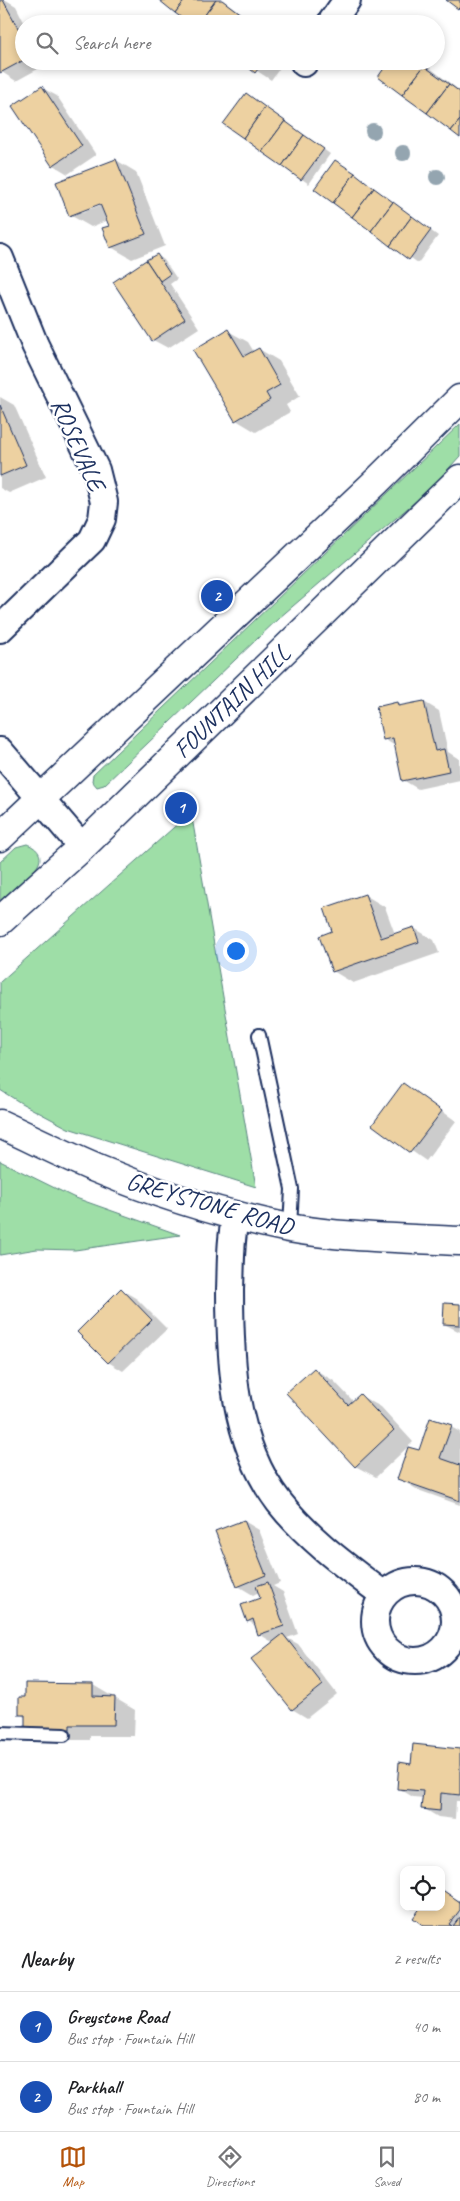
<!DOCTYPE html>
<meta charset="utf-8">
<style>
body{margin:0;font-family:Caveat,sans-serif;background:#f2f2f2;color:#202124}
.controls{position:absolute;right:15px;bottom:15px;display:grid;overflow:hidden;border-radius:10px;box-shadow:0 2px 8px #0003}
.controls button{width:45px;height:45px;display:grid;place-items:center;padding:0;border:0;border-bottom:1px solid #e0e0e0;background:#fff;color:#202124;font:25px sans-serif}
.you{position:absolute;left:235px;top:950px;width:18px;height:18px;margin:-12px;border:4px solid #fff;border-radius:50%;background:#1a73e8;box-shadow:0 0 0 8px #1a73e833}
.badge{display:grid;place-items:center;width:32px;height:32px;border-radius:50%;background:#b45309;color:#fff;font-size:16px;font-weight:700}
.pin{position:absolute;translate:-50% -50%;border:2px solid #fff;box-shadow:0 1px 5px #0006}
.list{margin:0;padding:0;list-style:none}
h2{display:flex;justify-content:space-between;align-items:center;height:65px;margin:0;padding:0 20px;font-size:21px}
h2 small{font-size:16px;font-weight:400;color:#757577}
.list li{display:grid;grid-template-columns:32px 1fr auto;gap:15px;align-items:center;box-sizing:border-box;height:70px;padding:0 20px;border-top:1px solid #e0e0e0}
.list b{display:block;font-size:19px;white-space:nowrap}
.list p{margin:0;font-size:16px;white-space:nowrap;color:#757577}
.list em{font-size:16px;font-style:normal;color:#757577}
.icon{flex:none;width:28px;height:28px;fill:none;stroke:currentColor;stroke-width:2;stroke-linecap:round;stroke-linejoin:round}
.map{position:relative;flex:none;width:460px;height:1926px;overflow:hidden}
.search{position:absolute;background:#fff;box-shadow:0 2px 8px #0003;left:15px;right:15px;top:15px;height:55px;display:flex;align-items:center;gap:12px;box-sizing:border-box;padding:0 18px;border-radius:28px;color:#757577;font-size:19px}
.sheet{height:205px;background:#fff}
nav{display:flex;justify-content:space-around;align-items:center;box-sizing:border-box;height:70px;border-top:1px solid #e0e0e0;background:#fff;font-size:14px;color:#757577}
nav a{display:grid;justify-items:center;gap:2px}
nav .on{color:#b45309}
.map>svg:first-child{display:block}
</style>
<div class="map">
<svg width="460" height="1926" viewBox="0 0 460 1926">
<rect width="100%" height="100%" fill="#fff"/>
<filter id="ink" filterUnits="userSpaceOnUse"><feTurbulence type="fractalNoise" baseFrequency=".02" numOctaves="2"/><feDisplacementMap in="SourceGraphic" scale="10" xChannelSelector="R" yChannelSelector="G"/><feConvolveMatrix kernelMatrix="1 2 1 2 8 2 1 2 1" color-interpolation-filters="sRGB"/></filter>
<g filter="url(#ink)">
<g fill="#9edea7" stroke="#5c8682">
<path d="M460,424V456L430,489L279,618L104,785L97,787L92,781L93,775Z"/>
<path d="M191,812L256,1187L68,1128L21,1103L0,1090V982Z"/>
<path d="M27,844C35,847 44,854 38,865C34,873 8,893 0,901V862L16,847Z"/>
<path d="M0,1161L73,1197L180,1235L75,1250L37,1249L0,1255Z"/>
</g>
<g fill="#0003" fill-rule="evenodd">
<path d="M0,0H6L16,6L25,24H24V61H45L47,64L16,81L0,71Z"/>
<path d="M161,0H223L255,24H192Z"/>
<path d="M242,61H285L271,80Z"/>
<path d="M391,61H421L460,91V136Z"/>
<path d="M42,88L57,96L96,155L68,174L53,165Z"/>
<path d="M293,127L330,154L309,184L282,165Z"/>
<path d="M116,160L136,172L165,246L132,259L111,247L110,227L108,220L91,227L70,215ZM105,201L106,203L82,212V210Z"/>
<path d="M343,166L438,236L418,263L315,189Z"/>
<path d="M157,255L164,260L177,279L170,284L199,328L168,348L153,340L115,283Z"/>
<path d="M228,331L248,342L254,352L259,349L279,361L300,396L286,405L290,412L256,432L236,420L195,351Z"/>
<path d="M0,397L14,405L46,477L9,493L0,488Z"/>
<path d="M424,702L439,711L448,752L459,759L460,780L418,789L403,780L395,746L384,739L397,703L403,707Z"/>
<path d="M365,895L385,907L395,934L414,928L434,940L439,953L353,983L333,971L334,932Z"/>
<path d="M404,1084L456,1121L426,1161L373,1124Z"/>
<path d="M122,1290L137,1299L167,1329L123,1371L108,1362Z"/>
<path d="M460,1305V1332L444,1324Z"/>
<path d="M314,1369L334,1381L354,1402L361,1396L381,1407L413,1442L376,1477L355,1466Z"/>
<path d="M451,1427L460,1432V1505L418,1490L398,1478L419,1452Z"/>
<path d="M244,1521L259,1530L280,1583L273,1586L283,1592L298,1634L287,1638L298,1644L337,1694L307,1718L292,1709L274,1643L259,1634L256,1626L248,1621L261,1599L259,1592L253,1595L238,1586Z"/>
<path d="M93,1685L135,1710L134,1736H90V1740H46L26,1718L20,1714L26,1699Z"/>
<path d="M460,1750V1801H456L455,1819L438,1817L423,1808L424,1798L413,1797L398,1788Z"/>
<path d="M441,1890L460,1901V1926H426L441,1907Z"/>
</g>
<g fill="#edd1a1" stroke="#1b2f5e">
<path d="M0,0H3L24,39V60L0,73Z"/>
<path d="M159,0H185L175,13Z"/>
<path d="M185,0H216L198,24H190L175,13Z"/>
<path d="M216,0H222L238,12L229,24H198Z"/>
<path d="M446,0H460V7L458,9Z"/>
<path d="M238,12L253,24H229Z"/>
<path d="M240,61H264L255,73Z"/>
<path d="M389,61H419L424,66L402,95L378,77Z"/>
<path d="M424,66L449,84L427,113L402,95Z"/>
<path d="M449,84L460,92V120L451,131L427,113Z"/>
<path d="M42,86L82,146L52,166L12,106Z"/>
<path d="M246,93L265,107L243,138L223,124Z"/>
<path d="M265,107L285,121L262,152L243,138Z"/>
<path d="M460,120V138L451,131Z"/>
<path d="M285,121L304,135L282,166L262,152Z"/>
<path d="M304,135L324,149L301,180L282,166Z"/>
<path d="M116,159L146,234L110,248L102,228L109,226L100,204L69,216L56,182Z"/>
<path d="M335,160L355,173L333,203L314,189Z"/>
<path d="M355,173L374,188L352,217L333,203Z"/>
<path d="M374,188L393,202L371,231L352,217Z"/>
<path d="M393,202L412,216L390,246L371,231Z"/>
<path d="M412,216L431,230L409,260L390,246Z"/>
<path d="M157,254L170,274L160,281L146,260Z"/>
<path d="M146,260L185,319L152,341L113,282Z"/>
<path d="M228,329L244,356L259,348L280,385L266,393L270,400L235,421L193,350Z"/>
<path d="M0,405L26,465L0,476Z"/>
<path d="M424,701L435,751L444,749L449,771L402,781L393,738L383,740L376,707L397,702L398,706Z"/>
<path d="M365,894L381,938L414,927L419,942L332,972L319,936L332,931L324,908Z"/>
<path d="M403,1083L442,1111L410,1153L372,1125Z"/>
<path d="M121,1288L152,1320L108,1363L77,1332Z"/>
<path d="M444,1303L460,1304V1325L443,1324Z"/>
<path d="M314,1368L348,1405L360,1394L394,1430L355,1467L286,1393Z"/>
<path d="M430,1418L452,1425L440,1458L460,1465V1501L397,1479L408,1447L419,1450Z"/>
<path d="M244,1520L266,1575L237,1587L215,1531Z"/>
<path d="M268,1582L284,1626L258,1635L253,1619L247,1622L241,1605L260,1598L256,1586Z"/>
<path d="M283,1634L323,1685L292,1710L251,1659Z"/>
<path d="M25,1683L93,1684V1696L115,1697L114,1725H70V1729H25V1715H19V1697H25Z"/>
<path d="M413,1744L460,1749V1795L441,1793L440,1811L421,1809L423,1791L397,1789L399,1762L411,1764Z"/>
<path d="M441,1889L460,1902V1910L449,1924L452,1926H424L413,1918L421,1907H441Z"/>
<path d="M460,1917V1926H453Z"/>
</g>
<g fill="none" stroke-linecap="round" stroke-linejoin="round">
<defs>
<g id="service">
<path d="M259,1035L292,1189L290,1228"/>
<path d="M0,1733L64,1735"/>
</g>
<g id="minor">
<path d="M330,24L347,0"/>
<path d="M304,63L305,61"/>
<path d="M0,258L35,345L96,470L104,502L102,519L92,540L0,629"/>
<path d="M0,751L82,847"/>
<path d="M236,1215C230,1240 231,1264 230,1290C230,1362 233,1442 279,1502C308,1539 347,1567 384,1595"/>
<circle cx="415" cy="1621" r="40"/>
</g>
<g id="tertiary">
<path d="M0,837L377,481L460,399"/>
<path d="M0,921L82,847L460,479"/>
</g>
<path id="secondary" d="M0,1124C33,1139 66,1156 100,1170C160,1195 225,1215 289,1228C345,1238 404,1238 460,1241"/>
</defs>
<use href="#service" stroke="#1b2f5e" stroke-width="16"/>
<use href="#minor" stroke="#1b2f5e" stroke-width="30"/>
<use href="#tertiary" stroke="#1b2f5e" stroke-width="31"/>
<use href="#secondary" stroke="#1b2f5e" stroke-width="31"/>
<use href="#service" stroke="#fff" stroke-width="12"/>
<use href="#minor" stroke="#fff" stroke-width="26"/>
<use href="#tertiary" stroke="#fff" stroke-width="28"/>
<use href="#secondary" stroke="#fff" stroke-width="28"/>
</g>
<g fill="#94a5b0">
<circle cx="373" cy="131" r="8"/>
<circle cx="403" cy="153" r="8"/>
<circle cx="437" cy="177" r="8"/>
</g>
</g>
<g text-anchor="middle" stroke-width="5" stroke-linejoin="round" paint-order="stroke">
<g font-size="25" fill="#1b2f5e" stroke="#fff">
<text transform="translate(79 444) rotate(66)" y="9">ROSEVALE</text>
<text transform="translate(231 701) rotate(-44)" y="9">FOUNTAIN HILL</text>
<text transform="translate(210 1203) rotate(16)" y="9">GREYSTONE ROAD</text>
</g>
</g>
</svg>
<div class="controls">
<button><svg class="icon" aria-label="locate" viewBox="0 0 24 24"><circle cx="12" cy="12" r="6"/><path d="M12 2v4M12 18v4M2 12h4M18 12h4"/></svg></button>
</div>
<div class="you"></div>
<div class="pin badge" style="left:181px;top:808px;background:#1a4fb4">1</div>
<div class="pin badge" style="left:217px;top:596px;background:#1a4fb4">2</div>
<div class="search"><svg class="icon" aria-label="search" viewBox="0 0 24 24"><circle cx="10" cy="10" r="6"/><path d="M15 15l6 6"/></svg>Search here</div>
</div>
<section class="sheet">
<h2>Nearby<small>2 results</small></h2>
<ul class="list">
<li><span class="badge" style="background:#1a4fb4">1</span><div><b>Greystone Road</b><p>Bus stop · Fountain Hill</p></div><em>40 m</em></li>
<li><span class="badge" style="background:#1a4fb4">2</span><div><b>Parkhall</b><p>Bus stop · Fountain Hill</p></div><em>80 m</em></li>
</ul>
</section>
<nav>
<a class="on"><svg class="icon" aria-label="map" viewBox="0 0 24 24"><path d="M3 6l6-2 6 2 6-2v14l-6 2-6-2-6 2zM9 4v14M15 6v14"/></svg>Map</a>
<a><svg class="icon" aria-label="directions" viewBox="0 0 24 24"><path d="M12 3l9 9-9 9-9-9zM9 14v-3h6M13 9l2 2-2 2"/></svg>Directions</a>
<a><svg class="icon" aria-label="saved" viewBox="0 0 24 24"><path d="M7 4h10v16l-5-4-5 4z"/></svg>Saved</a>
</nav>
